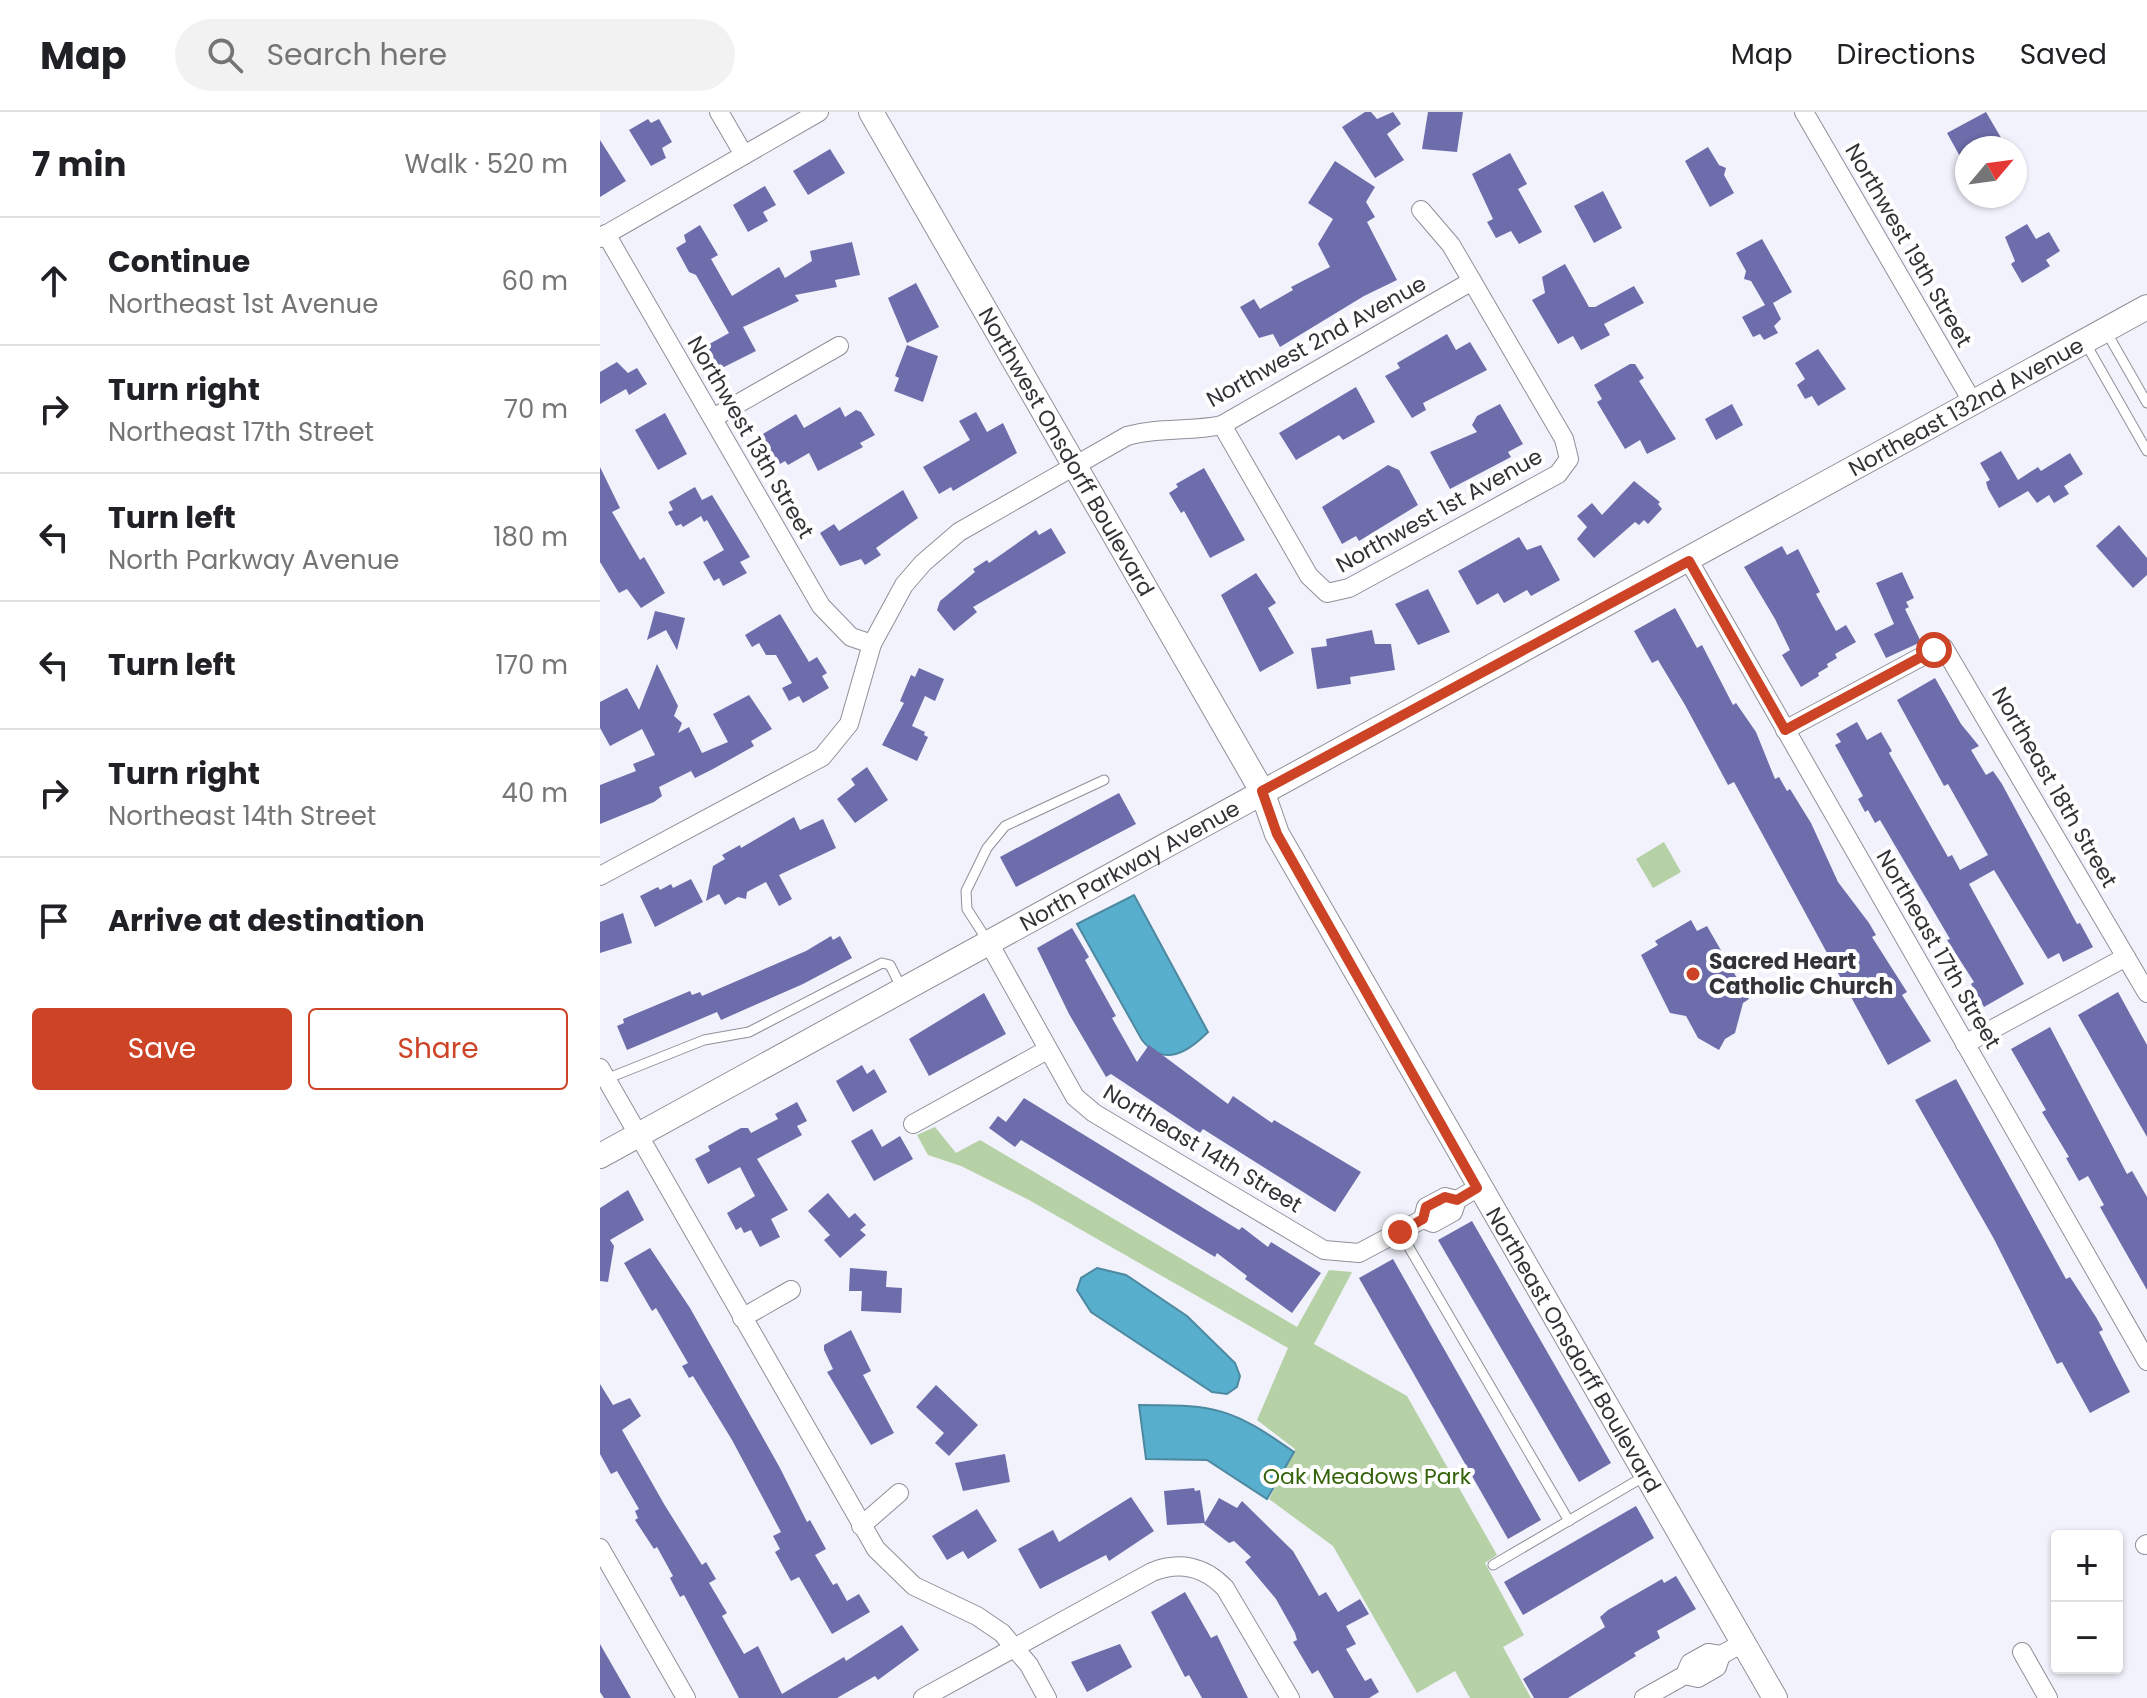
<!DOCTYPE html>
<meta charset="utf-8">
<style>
body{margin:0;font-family:Poppins,sans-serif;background:#f2f2f2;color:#202124}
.controls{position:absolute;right:24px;bottom:24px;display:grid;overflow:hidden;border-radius:8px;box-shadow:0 2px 6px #0004}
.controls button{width:72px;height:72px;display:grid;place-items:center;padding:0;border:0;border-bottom:2px solid #e0e0e0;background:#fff;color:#202124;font:40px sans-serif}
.compass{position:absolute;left:1355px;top:24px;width:72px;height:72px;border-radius:50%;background:#fff;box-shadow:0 2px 6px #0004;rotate:61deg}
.stop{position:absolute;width:24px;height:24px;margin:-18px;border:6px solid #cd4325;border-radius:50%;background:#fff}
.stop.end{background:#cd4325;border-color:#fff;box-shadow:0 2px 8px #0008}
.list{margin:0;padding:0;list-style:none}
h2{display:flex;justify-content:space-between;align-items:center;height:104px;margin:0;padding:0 32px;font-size:34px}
h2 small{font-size:26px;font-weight:400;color:#757577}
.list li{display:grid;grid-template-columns:52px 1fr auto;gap:24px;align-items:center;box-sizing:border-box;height:128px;padding:0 32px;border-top:2px solid #e0e0e0}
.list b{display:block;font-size:30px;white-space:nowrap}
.list p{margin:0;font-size:26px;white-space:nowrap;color:#757577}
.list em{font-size:26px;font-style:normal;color:#757577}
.actions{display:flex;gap:16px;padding:24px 32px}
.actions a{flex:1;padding:18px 0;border:2px solid #cd4325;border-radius:8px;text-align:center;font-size:28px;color:#cd4325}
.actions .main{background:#cd4325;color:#fff}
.icon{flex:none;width:44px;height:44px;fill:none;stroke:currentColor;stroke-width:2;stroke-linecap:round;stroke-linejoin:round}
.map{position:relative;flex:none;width:1547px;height:1586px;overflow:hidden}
header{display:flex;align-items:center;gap:48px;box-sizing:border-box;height:112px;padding:0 40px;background:#fff;border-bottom:2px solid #e0e0e0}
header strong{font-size:38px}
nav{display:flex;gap:44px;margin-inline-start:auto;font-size:28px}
.search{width:560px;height:72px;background:#f2f2f2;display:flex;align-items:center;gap:20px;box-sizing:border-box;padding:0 28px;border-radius:44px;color:#757577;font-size:30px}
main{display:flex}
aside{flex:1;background:#fff}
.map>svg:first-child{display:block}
</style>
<header>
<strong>Map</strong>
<div class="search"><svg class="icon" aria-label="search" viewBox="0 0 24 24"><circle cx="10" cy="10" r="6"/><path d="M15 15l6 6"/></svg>Search here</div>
<nav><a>Map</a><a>Directions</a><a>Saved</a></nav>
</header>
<main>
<aside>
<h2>7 min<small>Walk · 520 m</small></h2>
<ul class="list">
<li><svg class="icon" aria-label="ahead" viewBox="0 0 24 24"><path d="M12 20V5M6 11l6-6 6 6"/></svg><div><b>Continue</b><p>Northeast 1st Avenue</p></div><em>60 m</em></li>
<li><svg class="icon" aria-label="right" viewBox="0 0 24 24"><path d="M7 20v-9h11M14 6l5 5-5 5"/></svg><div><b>Turn right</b><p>Northeast 17th Street</p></div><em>70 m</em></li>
<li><svg class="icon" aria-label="left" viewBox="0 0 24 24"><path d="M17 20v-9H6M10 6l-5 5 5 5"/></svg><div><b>Turn left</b><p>North Parkway Avenue</p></div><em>180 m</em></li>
<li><svg class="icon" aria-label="left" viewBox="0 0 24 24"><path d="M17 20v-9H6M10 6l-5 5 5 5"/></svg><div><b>Turn left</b></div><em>170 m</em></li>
<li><svg class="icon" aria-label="right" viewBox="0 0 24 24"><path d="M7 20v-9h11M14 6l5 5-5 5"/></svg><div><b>Turn right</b><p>Northeast 14th Street</p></div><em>40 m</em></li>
<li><svg class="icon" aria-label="arrive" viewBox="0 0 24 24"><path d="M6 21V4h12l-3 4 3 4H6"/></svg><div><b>Arrive at destination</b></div></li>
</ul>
<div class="actions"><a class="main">Save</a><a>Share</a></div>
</aside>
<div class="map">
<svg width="1547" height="1586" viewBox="0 0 1547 1586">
<rect width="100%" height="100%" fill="#f1f2fc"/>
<g fill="#b5d1a5">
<path d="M1064,730L1081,760L1053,776L1036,747Z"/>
<path d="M335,1015L356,1041L380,1028L697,1215L729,1158L752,1160L714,1232L807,1284L897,1443L885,1451L924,1523L903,1535L931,1586H870L855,1559L817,1581L733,1434L669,1387L695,1337L657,1308L688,1236L429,1088L361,1054L328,1043L317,1023Z"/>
</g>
<g fill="#58aecd" stroke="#4d89a0" stroke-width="2">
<path d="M534,783L608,920C588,940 564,956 542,928L477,812Z"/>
<path d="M497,1156L526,1163L587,1204L635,1251L640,1264L637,1275L627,1282L612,1280L491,1200L477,1178L481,1166Z"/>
<path d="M539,1293C616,1293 630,1295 694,1340L667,1387L607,1348L546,1347Z"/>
</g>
<g fill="#6e6dab">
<path d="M765,0H771L777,7L793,0L801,12L787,22L804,48L775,66L742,15Z"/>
<path d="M828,0H863L857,40L822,37Z"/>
<path d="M1386,0L1407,36H1367V57L1347,21Z"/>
<path d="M48,7L51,11L59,7L72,30L62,36L66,46L51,54L29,18Z"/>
<path d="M0,28L26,69L0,85Z"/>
<path d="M1108,35L1119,53L1126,56L1124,63L1134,81L1110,95L1085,49Z"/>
<path d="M230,37L245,61L208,83L193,59Z"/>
<path d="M910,41L927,72L918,77L942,120L919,132L911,119L896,126L887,110L893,107L872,62Z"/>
<path d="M735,49L775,75L766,90L775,105L767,110L797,168L764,184L680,235L673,222L659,226L640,195L654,187L660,197L693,178L691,175L730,155L718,132L733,107L708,91Z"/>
<path d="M165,74L176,93L163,100L168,109L148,120L133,93Z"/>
<path d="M1003,79L1022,116L994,131L974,94Z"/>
<path d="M1427,112L1436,127L1449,120L1460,139L1446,148L1450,154L1422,171L1411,152L1415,149L1405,125Z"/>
<path d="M100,113L118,143L111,147L132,184L179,155L185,166L212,149L210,139L252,130L260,163L235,168L237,175L195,183L199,189L143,215L156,239L118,258L104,235L129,221L96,163L89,160L76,136L86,130L84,123Z"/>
<path d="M1162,127L1192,180L1173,191L1181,207L1174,214L1178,221L1164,228L1160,222L1153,225L1142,205L1165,193L1151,169L1144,167L1146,159L1136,141Z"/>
<path d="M965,152L989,195H995L1034,174L1044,191L1004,212L1010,223L981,238L973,224L958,232L932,188L945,181L942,165Z"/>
<path d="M316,171L339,215L307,231L288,186Z"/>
<path d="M847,222L856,238L870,230L887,258L823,291L826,298L812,306L785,264L800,256L797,251Z"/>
<path d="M307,233L338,244L323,290L294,279L299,266L295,264Z"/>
<path d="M1218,237L1246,277L1218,294L1212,284L1205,287L1197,273L1205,267L1195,251Z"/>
<path d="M17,250L28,261L37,256L47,272L29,283L26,277L0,292V260Z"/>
<path d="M1030,252H1035L1044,266L1039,269L1076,327L1047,342L1040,328L1025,337L997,290L1002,287L994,273Z"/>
<path d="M756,275L775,310L743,328L739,323L696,348L679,321Z"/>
<path d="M900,292L923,332L908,340L911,345L850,377L830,340L877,320L872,313L877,304Z"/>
<path d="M1132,292L1143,313L1116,328L1105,307Z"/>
<path d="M240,295L245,305L256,298L261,300L275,323L260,331L263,335L218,359L209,341L188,353L185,349L180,352L177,347L175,349L161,327V323L196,302L204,316Z"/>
<path d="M376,300L387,320L403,311L417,341L353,379L351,375L339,382L323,355L370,328L359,309Z"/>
<path d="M65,301L87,342L58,358L35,318Z"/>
<path d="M1401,339L1418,368L1438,355L1441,359L1470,341L1483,362L1464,374L1469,382L1454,391L1449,383L1437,391L1428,379L1399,396L1388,377L1386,370L1390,368L1380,351Z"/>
<path d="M788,353L799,358L818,393L759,429L756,424L742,432L722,395Z"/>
<path d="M0,355L20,396L12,400L40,448L44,445L65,481L41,496L27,477L19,481L0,450Z"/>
<path d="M604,356L645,428L610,446L584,399L581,401L569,381L578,375L576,372Z"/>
<path d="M1034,369L1060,390L1058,392L1062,397L1048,412L1044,408L1039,413L1035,410L994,446L977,427L987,415L977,404L992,391L1002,403Z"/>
<path d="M95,375L102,388L112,383L150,445L140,450L147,461L123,474L119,466L114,469L103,450L124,438L107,408L104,410L101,404L83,415L81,412L76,414L68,400L73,398L69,390Z"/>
<path d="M303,378L318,406L276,436L281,443L265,453L261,447L240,454L220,421L234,412L239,419Z"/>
<path d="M1519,413L1547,446V463L1533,476L1496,434Z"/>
<path d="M451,416L466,441L373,495L377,500L354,519L337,498L340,489L375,460L373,457L387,448L389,451L436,418L439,423Z"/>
<path d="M919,425L927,438L941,433L960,468L931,484L927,478L904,491L898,481L877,493L858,459Z"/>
<path d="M1182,434L1187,443L1198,437L1220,480L1216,482L1236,519L1246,513L1256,530L1235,542L1237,546L1227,552L1228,555L1218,561L1219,564L1201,575L1182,543L1190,538L1175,507L1144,455Z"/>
<path d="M1302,460L1314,486L1306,490L1309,495L1305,497L1321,530L1286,546L1274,522L1294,512L1276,471Z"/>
<path d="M656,461L676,491L668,496L694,541L660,560L621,483Z"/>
<path d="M828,477L850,520L818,533L795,492Z"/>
<path d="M1075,496L1097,536L1102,533L1133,593L1136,591L1156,620L1175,667L1179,665L1187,679L1190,677L1211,711L1238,770L1269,811L1276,823L1272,825L1307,880L1302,883L1331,929L1288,953L1134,670L1128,673L1085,593L1058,548L1052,551L1034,519Z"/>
<path d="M55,499L85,506L77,538L66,518L47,528Z"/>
<path d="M180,502L209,550L217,545L227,561L222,564L229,576L203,591L199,584L189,589L182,576L192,571L176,543H166L159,531L152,535L145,523Z"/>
<path d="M772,518L775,532H791L795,558L750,565L751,572L717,577L711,536L727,534L726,527Z"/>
<path d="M57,552L78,594L74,604L82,611L78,621L89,615L102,641L128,630L113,602L149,583L172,617L151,629L154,634L113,657L95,666L91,659L59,675L62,684L54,690L0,712V673L36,659L33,652L55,643L42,617L10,634L0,616V590L27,576L39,598Z"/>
<path d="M319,556L344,567L335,589L325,584L312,614L325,620L324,623L328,625L317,649L282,633L304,591L300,589L311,563L315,565Z"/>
<path d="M1335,566L1361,612L1379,634L1371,638L1386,663L1393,659L1402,672L1477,812L1480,811L1493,835L1463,850L1459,841L1448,847L1394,758L1369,772L1424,872L1384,895L1371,872L1374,870L1347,828L1350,827L1280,708L1275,711L1268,698L1265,700L1258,687L1263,684L1235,633L1241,630L1236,622L1257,610L1267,628L1281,620L1292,639L1289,641L1348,745L1352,743L1360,758L1388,743L1348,672L1344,674L1297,588Z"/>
<path d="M267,655L288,688L255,711L237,687L255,673L251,667Z"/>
<path d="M519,681L536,712L416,775L400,745Z"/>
<path d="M194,705L200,718L223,707L236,736L179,763L192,787L179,794L166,770L147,780L146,787L138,785L125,793L119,782L106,789L113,754L125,747L122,743L140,733L141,736Z"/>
<path d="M91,767L103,790L55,815L40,784L58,775L60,778L71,772L73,776Z"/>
<path d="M23,801L32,831L0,841V810Z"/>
<path d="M1091,808L1097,819L1107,814L1149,887L1143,891L1135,921L1125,927L1119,938L1098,926L1086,904L1070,901L1041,843L1058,833L1055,829Z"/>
<path d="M472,816L489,845L485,848L516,904L512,906L537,950L549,933L628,992L633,984L672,1011L674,1008L761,1060L735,1100L603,1017L600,1021L511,962L506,965L469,902L437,836Z"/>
<path d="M231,824L233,828L240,824L252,846L203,872L121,908L117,900L27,938L17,914L24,911L23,907L90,879L92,883L100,880L102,884L206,839Z"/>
<path d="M1518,880L1547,933V1025L1478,903Z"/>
<path d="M384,881L406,922L329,964L309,927Z"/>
<path d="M1450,915L1527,1062L1532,1059L1547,1085V1178L1500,1095L1504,1093L1488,1064L1479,1069L1466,1046L1469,1045L1442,1000L1446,998L1411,937Z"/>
<path d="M262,953L267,962L274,957L287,980L253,1000L236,969Z"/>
<path d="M1356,967L1466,1167L1470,1165L1496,1205L1503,1218L1499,1220L1530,1280L1490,1301L1462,1250L1457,1252L1394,1127L1315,988Z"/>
<path d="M424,986L639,1118L642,1115L668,1135L671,1130L721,1161L692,1201L645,1167L647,1164L617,1141L615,1145L421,1028L415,1035L389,1016L398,1004L406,1010Z"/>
<path d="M197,990L207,1009L197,1014L202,1023L157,1047L188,1098L171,1107L180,1125L160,1135L151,1118L144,1121L141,1115L136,1118L127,1101L155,1084L140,1055L108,1072L95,1047L110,1039L108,1034L141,1016H148L151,1021L178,1007L175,1002Z"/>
<path d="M272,1017L282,1035L300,1024L313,1047L274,1069L251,1029Z"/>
<path d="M28,1078L44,1108L10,1128L14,1134L8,1170L0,1169V1096Z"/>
<path d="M228,1081L249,1106L255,1101L266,1113L260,1118L266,1123L240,1146L224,1128L230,1123L208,1099Z"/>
<path d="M872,1109L1011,1351L979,1370L838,1128Z"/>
<path d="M50,1136L90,1196L180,1356L207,1410L210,1408L226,1437L215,1443L233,1473L237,1471L247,1489L259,1482L270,1500L232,1522L199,1465L191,1469L175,1440L180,1437L173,1424L181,1420L132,1328L93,1264L89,1266L82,1254L88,1251L56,1196L52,1199L24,1151Z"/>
<path d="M793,1147L941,1408L908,1427L759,1166Z"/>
<path d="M250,1156L287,1159L286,1175L302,1176L301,1201L261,1199L262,1179H249Z"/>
<path d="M251,1218L271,1259L263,1263L294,1321L271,1333L227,1260L233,1257L224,1238V1233Z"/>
<path d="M0,1272L13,1293L30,1286L41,1304L22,1318L64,1392L102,1453L106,1450L116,1467L109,1471L127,1501L122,1504L144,1542L158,1534L182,1582L244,1545L246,1549L302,1513L319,1538L278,1568L275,1564L237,1586H139L84,1483L80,1485L70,1466L73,1464L57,1435L54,1437L35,1408L38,1406L35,1399L39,1397L17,1359L11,1362L0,1342Z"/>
<path d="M336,1273L378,1313L349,1344L335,1331L344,1321L316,1295Z"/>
<path d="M405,1342L410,1370L363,1379L355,1351Z"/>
<path d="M594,1376L595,1379L600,1378L605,1411L567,1413L564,1379Z"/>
<path d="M531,1385L554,1419L509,1449L506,1443L440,1477L418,1437L453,1418L459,1430Z"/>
<path d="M619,1386L637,1396L642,1389L693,1439L719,1484L726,1480L738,1500L760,1487L769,1502L746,1514L756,1532L746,1537L765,1569L771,1566L779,1580L769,1586H734L718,1558L712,1562L693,1530L697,1528L695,1521L676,1487L645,1450L651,1445L634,1429L629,1431L604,1412Z"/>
<path d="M1036,1394L1054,1426L923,1503L904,1470Z"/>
<path d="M377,1397L397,1429L368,1447L363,1439L347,1448L332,1424Z"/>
<path d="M1076,1464L1096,1497L1057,1519L1060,1526L1034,1541L1036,1544L968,1586H934L923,1567L1005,1515L1000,1505L1008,1498L1062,1467L1064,1471Z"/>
<path d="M585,1480L611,1526L617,1523L648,1586H602L589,1563L585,1565L551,1500Z"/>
<path d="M0,1532L31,1586H4L0,1580Z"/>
<path d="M520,1532L532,1555L487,1580L471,1550Z"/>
</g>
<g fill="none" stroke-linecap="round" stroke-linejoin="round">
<defs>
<g id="lane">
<path d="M1507,221L1547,291"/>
<path d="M1486,232L1547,339"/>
<path d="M387,828L367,797L366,779L387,736L405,714L504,668"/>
<path d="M6,967L104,928L149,920L282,851L290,853L302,877"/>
<path d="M800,1120L969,1409"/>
<path d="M893,1453L1045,1364"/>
</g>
<g id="street">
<path d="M119,0L144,43"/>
<path d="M1204,0L1372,289"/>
<path d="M6,122L221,494L251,525L272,532"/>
<path d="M0,126L219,0"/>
<path d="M113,306L239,234"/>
<path d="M622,313L709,464L727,481L749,476L958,362L969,347L964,327L851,133L821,98"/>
<path d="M1089,449L1547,1249"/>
<path d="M1185,618L1334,538L1344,536L1547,881"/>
<path d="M0,764L222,645L249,612L272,532L304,473L323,451L359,420L527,324C559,315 590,320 622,313L872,169"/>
<path d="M389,831L475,985L494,1001L724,1138L759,1141L823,1107L826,1095L845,1085L857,1088L877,1076"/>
<path d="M1365,932L1526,845"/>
<path d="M0,956L276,1437L314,1474L377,1504L402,1521L429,1553L447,1586"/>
<path d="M313,1012L447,938"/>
<path d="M823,1107L833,1111L853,1100L857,1088"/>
<path d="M142,1206L191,1178"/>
<path d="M261,1414L299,1381"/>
<path d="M1545,1433L1547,1432"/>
<path d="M0,1436L86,1586"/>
<path d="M1422,1540L1448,1586"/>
<path d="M1085,1563L1098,1566L1117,1555L1121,1543"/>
<path d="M323,1586L552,1460C579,1449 604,1454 625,1476L690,1586"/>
<path d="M1044,1586L1085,1563L1090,1551L1108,1541L1121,1543L1143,1531"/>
</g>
<g id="secondary">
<path id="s1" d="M271,0L662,679L677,722C841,1012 1010,1298 1175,1586"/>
<path id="s2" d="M0,1044L1547,195"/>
</g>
</defs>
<use href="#lane" stroke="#8f9099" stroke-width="11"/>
<use href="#street" stroke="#8f9099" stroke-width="20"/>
<use href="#secondary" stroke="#8f9099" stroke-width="26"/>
<use href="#lane" stroke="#fff" stroke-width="9"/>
<use href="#street" stroke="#fff" stroke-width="18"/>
<use href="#secondary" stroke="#fff" stroke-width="24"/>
</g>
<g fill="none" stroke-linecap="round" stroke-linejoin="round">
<path stroke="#cd4325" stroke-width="10" d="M800,1120L823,1107L826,1095L845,1085L857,1088L877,1076L677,722L662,679L1089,449L1185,618L1334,538"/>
</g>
<circle fill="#cd4325" stroke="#fff" stroke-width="3" cx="1093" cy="862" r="8"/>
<g text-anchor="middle" stroke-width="8" stroke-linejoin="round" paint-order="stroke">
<g font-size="22" fill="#323336" stroke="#fff">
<text transform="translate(1309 133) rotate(60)" y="8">Northwest 19th Street</text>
<text transform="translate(716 229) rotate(-29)" y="8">Northwest 2nd Avenue</text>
<text dy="8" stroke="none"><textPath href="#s2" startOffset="1558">Northeast 132nd Avenue</textPath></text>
<text transform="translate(151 325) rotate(60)" y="8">Northwest 13th Street</text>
<text dy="8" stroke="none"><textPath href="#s1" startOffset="392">Northwest Onsdorff Boulevard</textPath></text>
<text transform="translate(839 398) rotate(-29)" y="8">Northwest 1st Avenue</text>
<text transform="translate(1455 675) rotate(60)" y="8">Northeast 18th Street</text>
<text dy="8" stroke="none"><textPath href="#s2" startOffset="604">North Parkway Avenue</textPath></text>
<text transform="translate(1339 837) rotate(60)" y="8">Northeast 17th Street</text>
<text transform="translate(603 1036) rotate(31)" y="8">Northeast 14th Street</text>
<text dy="8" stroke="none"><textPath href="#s1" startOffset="1424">Northeast Onsdorff Boulevard</textPath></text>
</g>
<g font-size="22" font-weight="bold" fill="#323336" stroke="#fff" text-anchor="start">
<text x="1109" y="857">Sacred Heart<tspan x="1109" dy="25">Catholic Church</tspan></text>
</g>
<g font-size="22" fill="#34630a" stroke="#fff">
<text x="767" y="1372">Oak Meadows Park</text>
</g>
</g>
</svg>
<div class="controls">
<button>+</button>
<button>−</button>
</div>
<svg class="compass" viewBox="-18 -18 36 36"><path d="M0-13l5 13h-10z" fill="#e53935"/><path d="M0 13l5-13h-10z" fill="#757577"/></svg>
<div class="stop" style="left:1334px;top:538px"></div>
<div class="stop end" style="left:800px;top:1120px"></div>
</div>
</main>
